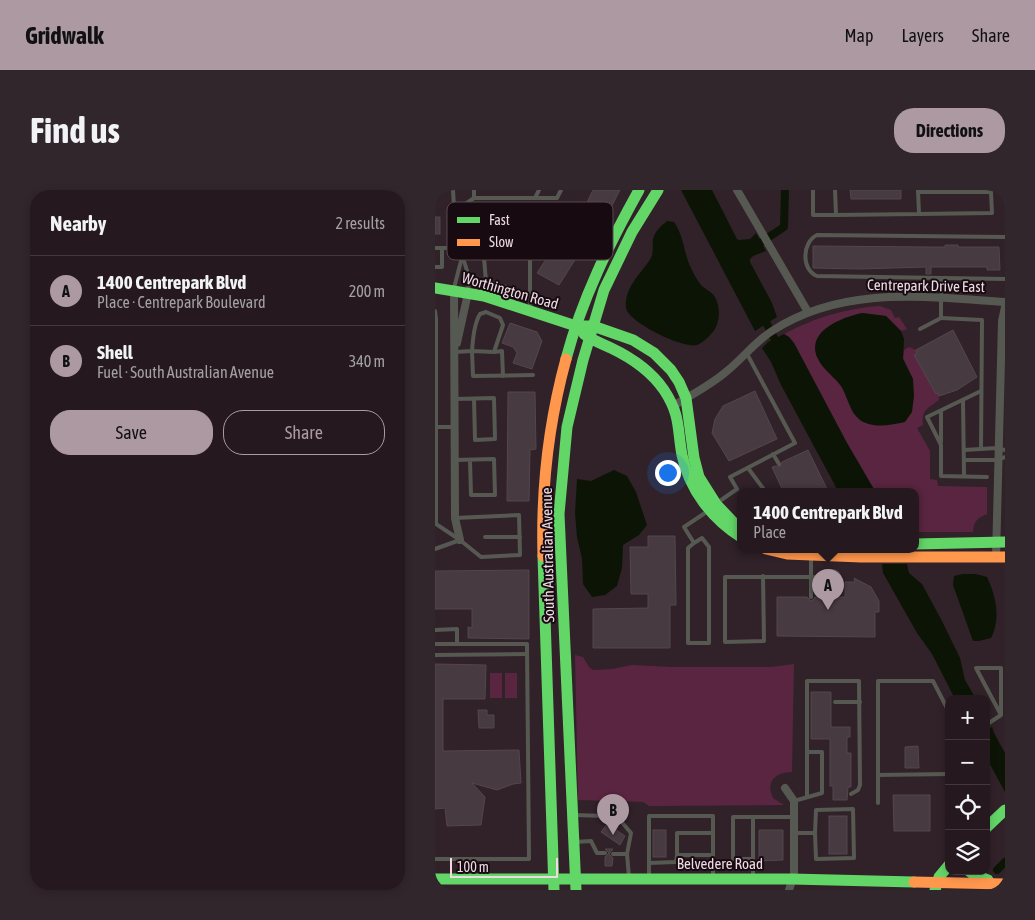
<!DOCTYPE html>
<meta charset="utf-8">
<style>
body{margin:0;font-family:"Asap Condensed",sans-serif;background:#31262c;color:#f1f3f6}
.controls{position:absolute;right:15px;bottom:15px;display:grid;overflow:hidden;border-radius:10px;box-shadow:0 2px 8px #0003}
.controls button{width:45px;height:45px;display:grid;place-items:center;padding:0;border:0;border-bottom:1px solid #42383d;background:#25191f;color:#f1f3f6;font:25px sans-serif}
.scale{position:absolute;left:15px;bottom:12px;width:108px;box-sizing:border-box;padding-left:5px;border:2px solid #eedae3;border-top:0;font-size:14px;line-height:18px;white-space:nowrap;color:#eedae3;-webkit-text-stroke:4px #170a10;paint-order:stroke}
.you{position:absolute;left:232px;top:282px;width:18px;height:18px;margin:-12px;border:4px solid #fff;border-radius:50%;background:#1a73e8;box-shadow:0 0 0 8px #1a73e833}
.badge{display:grid;place-items:center;width:32px;height:32px;border-radius:50%;background:#ac99a2;color:#111;font-size:16px;font-weight:700}
.pin{position:absolute;translate:-50% -41px;filter:drop-shadow(0 1px 2px #0008)}
.pin::after{content:'';position:absolute;top:26px;width:18px;height:15px;background:inherit;clip-path:polygon(0 0,100% 0,50% 100%)}
.popup{position:absolute;left:302px;top:298px;width:182px;height:65px;box-sizing:border-box;display:grid;place-content:center;border-radius:10px;background:#25191f;filter:drop-shadow(0 1px 4px #0005);font-size:16px;white-space:nowrap;color:#a3a0a4}
.popup b{font-size:19px;color:#f1f3f6}
.popup::after{content:'';position:absolute;left:50%;top:100%;margin-left:-10px;border:10px solid transparent;border-top-color:#25191f}
.list{margin:0;padding:0;list-style:none}
h2{display:flex;justify-content:space-between;align-items:center;height:65px;margin:0;padding:0 20px;font-size:21px}
h2 small{font-size:16px;font-weight:400;color:#a3a0a4}
.list li{display:grid;grid-template-columns:32px 1fr auto;gap:15px;align-items:center;box-sizing:border-box;height:70px;padding:0 20px;border-top:1px solid #42383d}
.list b{display:block;font-size:19px;white-space:nowrap}
.list p{margin:0;font-size:16px;white-space:nowrap;color:#a3a0a4}
.list em{font-size:16px;font-style:normal;color:#a3a0a4}
.actions{display:flex;gap:10px;padding:15px 20px}
.actions a{flex:1;padding:11px 0;border:1px solid #ac99a2;border-radius:20px;text-align:center;font-size:18px;color:#ac99a2}
.actions .main{background:#ac99a2;color:#111}
.icon{flex:none;width:28px;height:28px;fill:none;stroke:currentColor;stroke-width:2;stroke-linecap:round;stroke-linejoin:round}
.map{position:relative;flex:none;width:570px;height:700px;overflow:hidden;border-radius:20px}
header{display:flex;align-items:center;gap:30px;box-sizing:border-box;height:70px;padding:0 25px;background:#ac99a2;color:#111}
header strong{font-size:24px}
nav{display:flex;gap:28px;margin-inline-start:auto;font-size:18px}
.intro{display:flex;align-items:center;justify-content:space-between;box-sizing:border-box;height:120px;padding:0 30px}
h1{margin:0;font-size:35px}
.button{padding:12px 22px;border-radius:20px;background:#ac99a2;color:#111;font-size:18px;font-weight:700}
main{display:flex;gap:30px;padding:0 30px}
aside{flex:1;background:#25191f;border-radius:20px;box-shadow:0 2px 8px #0003}
.map>svg:first-child{display:block}
</style>
<header>
<strong>Gridwalk</strong>
<nav><a>Map</a><a>Layers</a><a>Share</a></nav>
</header>
<div class="intro"><h1>Find us</h1><a class="button">Directions</a></div>
<main>
<aside>
<h2>Nearby<small>2 results</small></h2>
<ul class="list">
<li><span class="badge">A</span><div><b>1400 Centrepark Blvd</b><p>Place · Centrepark Boulevard</p></div><em>200 m</em></li>
<li><span class="badge">B</span><div><b>Shell</b><p>Fuel · South Australian Avenue</p></div><em>340 m</em></li>
</ul>
<div class="actions"><a class="main">Save</a><a>Share</a></div>
</aside>
<div class="map">
<svg width="570" height="700" viewBox="0 0 570 700">
<rect width="100%" height="100%" fill="#312129"/>
<g fill="#5a2540">
<path d="M445,116L456,120L460,128L464,127L472,139L466,141L451,126L427,123L409,128L390,178L407,197L418,223L426,230L478,189L468,168L469,160L474,157L481,160L482,164L480,165L501,204L503,203L504,210C493,218 486,220 488,235L482,238L495,261V289L502,290L503,296L552,297V324C542,328 539,331 538,342H481L480,301H440L412,253L359,153L354,147L349,144C382,127 408,119 445,116Z"/>
<path d="M140,465L148,467L154,477L158,480L177,479L197,475L236,477H336L359,474L357,582C341,582 330,591 338,608L349,615L214,616L208,612L143,610Z"/>
<rect x="55" y="483" width="12" height="25"/>
<rect x="70" y="483" width="12" height="25"/>
</g>
<g fill="#0c1505">
<path d="M246,0H277L302,49L304,50L315,49L321,43L331,61L318,66L315,69V72L337,113L342,127L320,141Z"/>
<path d="M232,31L239,32C249,46 249,64 256,78C259,84 262,90 266,95C270,99 277,102 280,107C286,118 285,134 277,143C274,147 266,154 262,155C248,159 193,132 191,118C189,97 206,84 216,68C219,62 217,55 218,49C220,41 226,36 232,31Z"/>
<path d="M427,123L451,126L466,141L469,149L468,169L478,189L479,206L477,222L470,232C456,235 438,239 425,230C414,221 413,207 406,196C400,187 388,180 383,169C370,141 406,128 427,123Z"/>
<path d="M349,144L354,147L359,153L412,253L440,301H403L346,195L336,172L327,158L333,152Z"/>
<path d="M179,280L192,286L201,302L212,335L204,345L188,355L187,378L182,396L170,405L157,407L148,394L147,369L142,347L140,323L142,289L156,291Z"/>
<path d="M447,374H472L474,383L487,394L507,431L525,468L530,490L541,509H520L497,464L482,443L448,383Z"/>
<path d="M528,384H541L552,387C561,406 566,429 556,448L544,451H538L518,395L519,386Z"/>
<path d="M557,537L559,543L570,563V602L551,567V540Z"/>
</g>
<g fill="none" stroke-linecap="round" stroke-linejoin="round">
<g stroke="#0c1505" stroke-width="8">
<path d="M325,53L349,37L350,0"/>
<path d="M327,124L343,156"/>
<path d="M562,680L570,672"/>
</g>
</g>
<g fill="#483a41" stroke="#53464c">
<path d="M158,0H185L169,31L166,29L124,95L102,83L142,22L146,25Z"/>
<path d="M415,0H466V9H416Z"/>
<rect x="0" y="27" width="5" height="17"/>
<path d="M510,55H523V57H564L565,80H552V77H496V84H491V77L424,79L378,78V56L496,57H510Z"/>
<path d="M75,133L102,142L107,151L97,179L78,173L82,163L78,157L67,153Z"/>
<path d="M518,140L542,187L522,200L504,206L503,203L501,204L479,165L482,164L481,160Z"/>
<path d="M320,201L342,249L294,271L277,243L280,229L288,216Z"/>
<path d="M73,202H100L101,259L95,260L94,311H72Z"/>
<path d="M373,260L393,301H348L337,277L341,276L345,277L347,272Z"/>
<path d="M213,346H240L241,415H235V458H158V419L213,418V404H196L195,357H213Z"/>
<path d="M94,380V449L33,448V437L37,438V419H0V381Z"/>
<path d="M419,388L436,397L444,411V422H440V447L342,446V407H372L376,411L378,410L380,407H410V392H420Z"/>
<path d="M0,474L51,475L50,509H8V561L84,560L86,593L78,594L62,600L37,593L50,607L46,635L12,636L10,618L0,619Z"/>
<path d="M376,502H396V537H415V547H412V563H416V597H413L412,610H398V596H395V549H376Z"/>
<path d="M43,520H52V525H59V538H44Z"/>
<path d="M483,556L484,578H470V557Z"/>
<path d="M458,605H495V641H459Z"/>
<rect x="394" y="626" width="18" height="38"/>
<path d="M172,634L190,646L185,655L166,642Z"/>
<rect x="218" y="640" width="13" height="27"/>
<path d="M324,640H348V670L324,671Z"/>
<path d="M170,659H178L174,664L178,668L177,676H170V667L174,663Z"/>
</g>
<g fill="none" stroke-linecap="round" stroke-linejoin="round">
<g stroke="#565951" stroke-width="4">
<path d="M18,0L19,17H26"/>
<path d="M39,0V8"/>
<path d="M378,0V25H401"/>
<path d="M400,0L401,25L484,24L483,0"/>
<path d="M483,2H556V0"/>
<path d="M100,8L104,0"/>
<path d="M484,24L557,23L556,2"/>
<path d="M95,33L46,34L51,91L96,105"/>
<path d="M570,47L382,45C367,52 366,80 382,86L570,89"/>
<path d="M95,56H108L120,38L111,32L95,33V118"/>
<path d="M0,58H27"/>
<path d="M28,68L34,87L33,103"/>
<path d="M0,77H7V58"/>
<path d="M19,98L27,67L26,17L39,8H122L126,0"/>
<path d="M0,121L1,129V334L25,350L46,367L85,365L84,325L20,328"/>
<path d="M506,128L547,130L546,259"/>
<path d="M485,139L506,128V88"/>
<path d="M20,162L37,161C38,149 39,134 45,124L51,122L65,128L68,135L59,162L37,161L38,186L98,185"/>
<path d="M59,162L67,161L68,186"/>
<path d="M546,201L492,227L506,255V286L552,287"/>
<path d="M20,209L59,208L60,249L40,250L39,209"/>
<path d="M528,210L529,286"/>
<path d="M506,221V252"/>
<path d="M0,237H20"/>
<path d="M529,260L562,258L570,260"/>
<path d="M338,264L344,274"/>
<path d="M20,270L59,269L60,305H36L35,270"/>
<path d="M529,270H562L570,267"/>
<path d="M313,278L330,301"/>
<path d="M282,313L302,299L295,287L360,253L311,162"/>
<path d="M50,347H85"/>
<path d="M259,353L267,348L274,357V453H253V358L259,353L249,337L273,321"/>
<path d="M0,359L25,350"/>
<circle cx="397" cy="389" r="8"/>
<path d="M328,386L329,451L290,452V387H376V359"/>
<path d="M376,407V387L389,388"/>
<path d="M0,440L22,439V454"/>
<path d="M0,454H92L94,669H0"/>
<path d="M0,465L92,464"/>
<path d="M400,512H425"/>
<path d="M551,535L566,525V478H541L566,525"/>
<path d="M443,585L514,584"/>
<path d="M372,607V491H424L425,595L423,600L416,604"/>
<path d="M359,611L387,603V562H372"/>
<path d="M443,613V491H498L514,522"/>
<path d="M139,625L171,626L185,630L196,643L192,664"/>
<path d="M318,627V669H298V627H359"/>
<path d="M278,643H242V665H278"/>
<path d="M359,643H380L381,669L419,668L418,619L381,620L380,643"/>
<path d="M139,652L156,651L162,663H170"/>
<path d="M178,664H192L194,687"/>
<path d="M318,669V687"/>
<path d="M214,673L241,672L242,665"/>
<path d="M214,686V626H278V687"/>
</g>
<g stroke="#565951" stroke-width="8">
<path d="M302,0L373,122"/>
<path d="M19,100L20,328L25,350"/>
<path d="M22,153L33,103"/>
<path d="M238,216C256,205 276,195 292,181C308,168 320,152 337,141C408,95 490,107 570,112"/>
<path d="M561,367L567,131L570,117"/>
<path d="M350,598L359,611V685L354,700"/>
</g>
<g stroke="#63d668" stroke-width="11">
<path d="M0,98L49,106L141,136H158L198,150L219,163L236,180L244,192L251,208L259,268L264,287L281,314L300,334L306,337"/>
<path d="M149,144C157,150 167,154 176,158C197,168 216,181 229,200C246,226 242,238 247,265C254,299 277,329 306,347"/>
<path d="M131,169C147,109 174,54 204,0"/>
<path d="M480,354L570,352"/>
<path d="M108,366L119,700"/>
<path d="M551,638L570,620"/>
<path d="M534,681L539,685L553,690"/>
<path d="M0,689H357L479,692"/>
<path d="M141,700L124,324L132,237L148,170L169,100L197,42L223,0"/>
<path d="M500,700L504,687L514,675"/>
</g>
<g stroke="#ff974d" stroke-width="11">
<path d="M331,359L352,364L426,367H570"/>
<path d="M108,366C106,298 113,235 131,169"/>
<path d="M479,692L570,694"/>
</g>
</g>
<g text-anchor="middle" stroke-width="4" stroke-linejoin="round" paint-order="stroke">
<g font-size="15" fill="#eedae3" stroke="#170a10">
<text transform="translate(491 96) rotate(1)" y="5">Centrepark Drive East</text>
<text transform="translate(75 101) rotate(16)" y="5">Worthington Road</text>
<text transform="translate(113 365) rotate(-91)" y="5">South Australian Avenue</text>
<text x="285" y="679">Belvedere Road</text>
</g>
</g>
<rect x="12" y="12" width="166" height="58" rx="8" fill="#170a10" stroke="#58484f" stroke-width="1"/>
<rect x="22" y="27" width="23" height="6" fill="#63d668"/>
<rect x="22" y="49" width="23" height="7" fill="#ff974d"/>
<g font-size="14" fill="#eedae3">
<text x="54" y="35">Fast</text>
<text x="54" y="57">Slow</text>
</g>
</svg>
<div class="controls">
<button>+</button>
<button>−</button>
<button><svg class="icon" aria-label="locate" viewBox="0 0 24 24"><circle cx="12" cy="12" r="6"/><path d="M12 2v4M12 18v4M2 12h4M18 12h4"/></svg></button>
<button><svg class="icon" aria-label="layers" viewBox="0 0 24 24"><path d="M12 4l9 5-9 5-9-5zM3 14l9 5 9-5"/></svg></button>
</div>
<div class="scale">100 m</div>
<div class="you"></div>
<div class="pin badge" style="left:393px;top:420px">A</div>
<div class="popup"><b>1400 Centrepark Blvd</b>Place</div>
<div class="pin badge" style="left:178px;top:645px">B</div>
</div>
</main>
